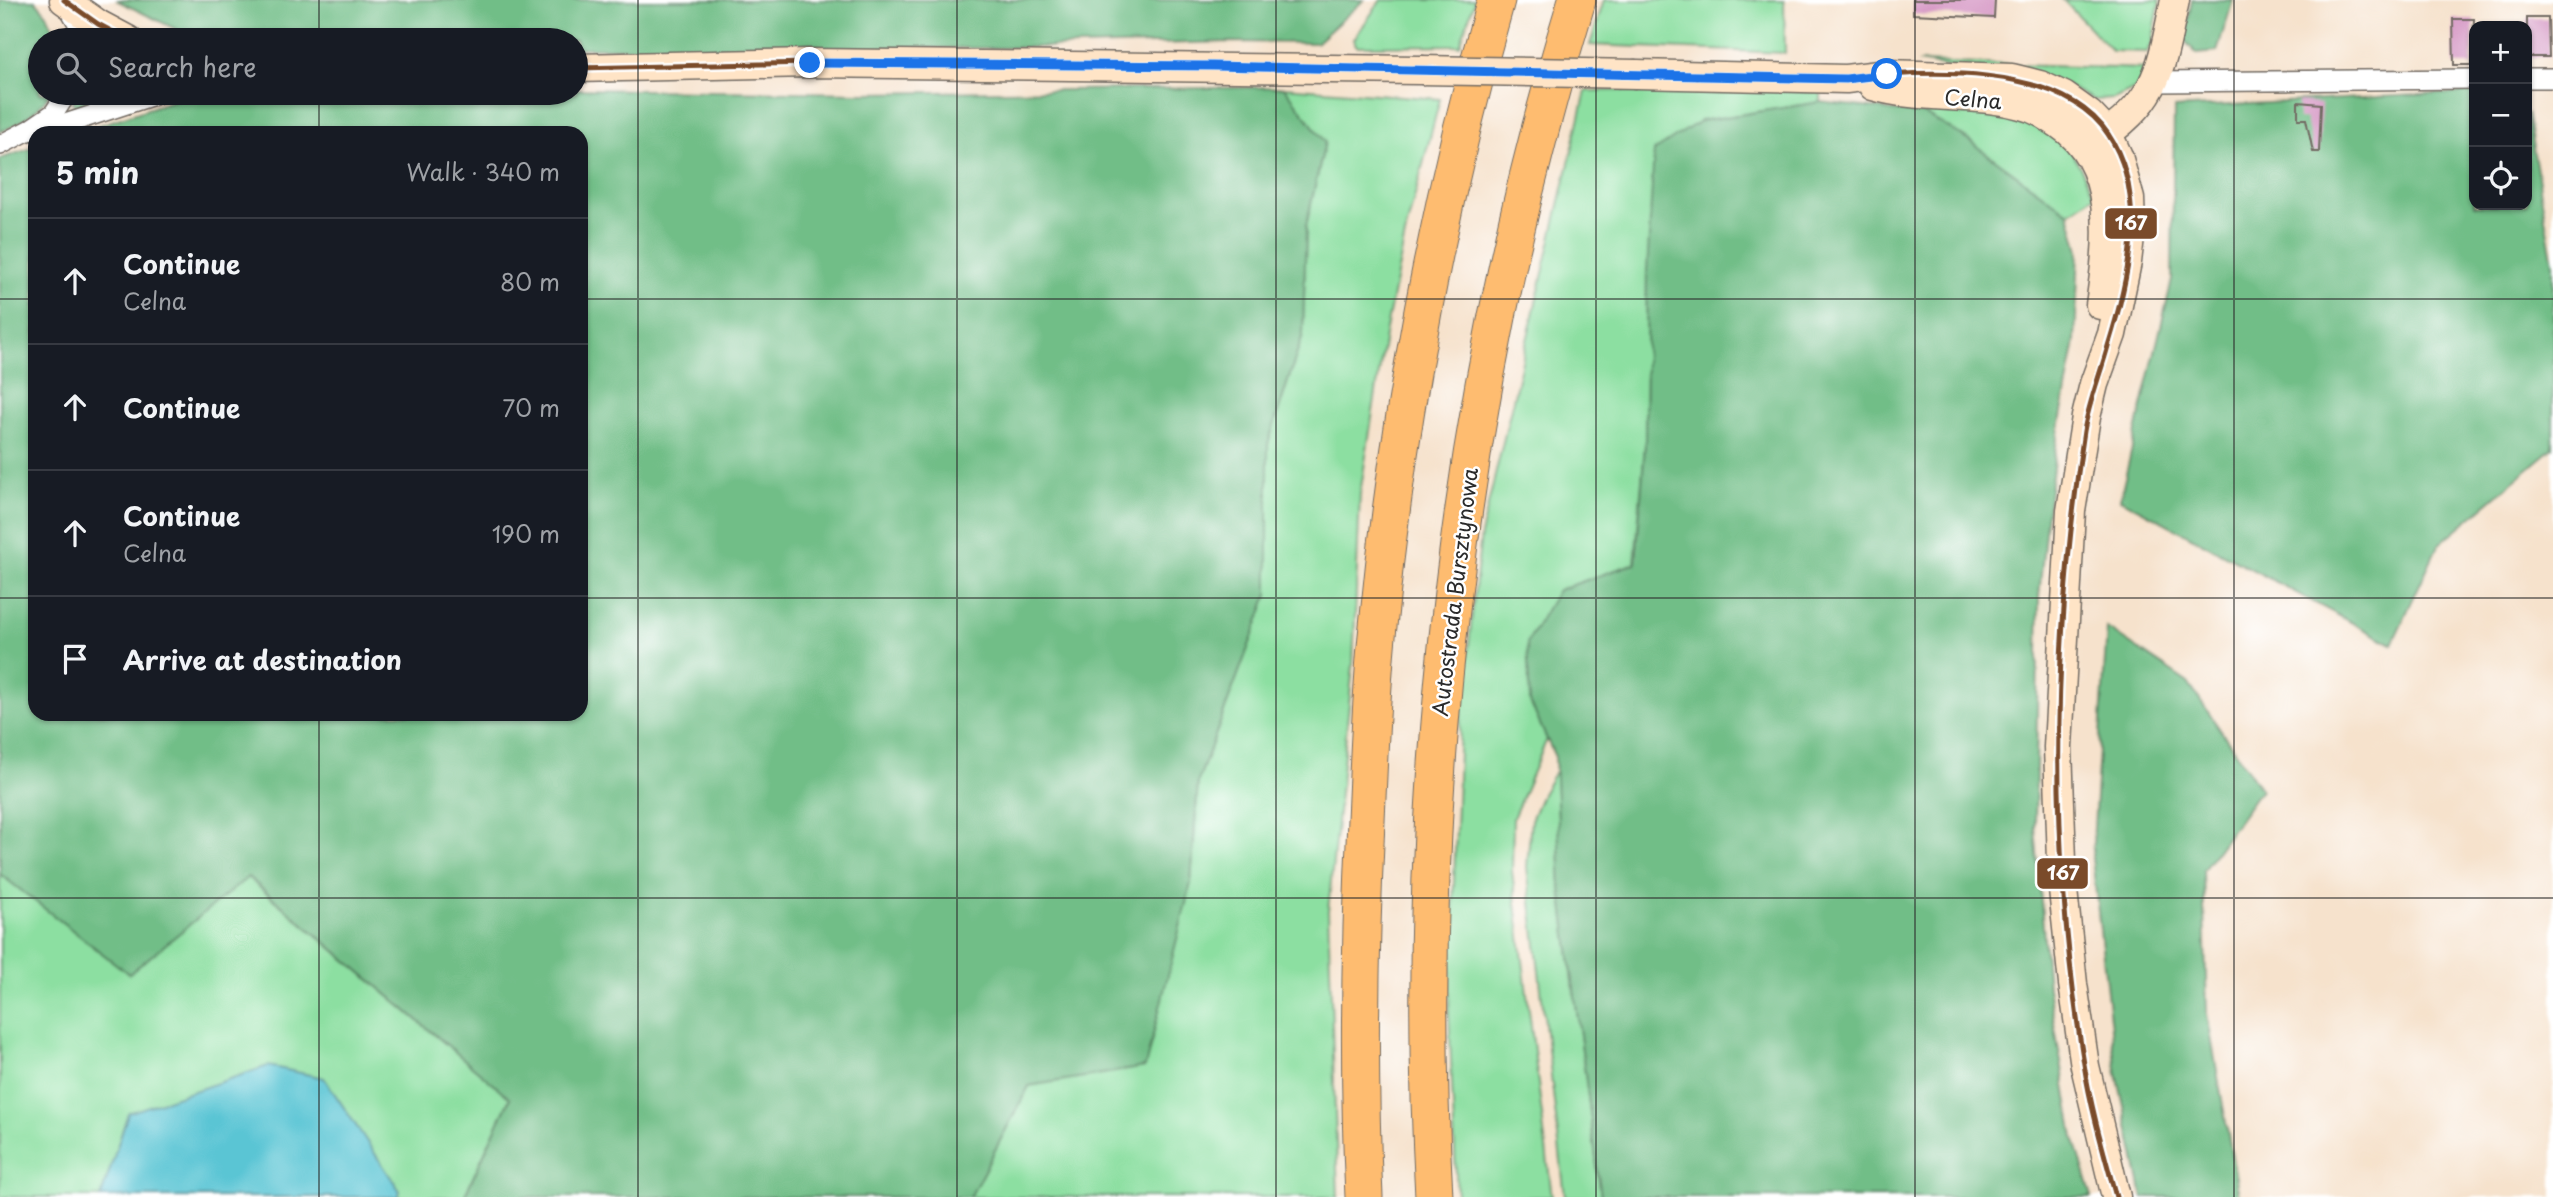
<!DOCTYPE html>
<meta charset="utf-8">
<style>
body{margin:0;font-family:"Playpen Sans",sans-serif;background:#20242c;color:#f1f3f6}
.controls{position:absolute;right:21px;top:21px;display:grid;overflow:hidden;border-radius:14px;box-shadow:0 2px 5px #0004}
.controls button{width:63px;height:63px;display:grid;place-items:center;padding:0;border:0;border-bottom:2px solid #363941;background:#171b24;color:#f1f3f6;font:35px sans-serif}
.stop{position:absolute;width:21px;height:21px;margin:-16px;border:5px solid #1a73e8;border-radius:50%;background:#fff}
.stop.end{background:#1a73e8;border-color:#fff;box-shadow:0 2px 7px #0008}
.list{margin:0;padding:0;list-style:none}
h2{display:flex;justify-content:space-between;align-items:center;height:91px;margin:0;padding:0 28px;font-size:30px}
h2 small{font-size:23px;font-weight:400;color:#9ea1a6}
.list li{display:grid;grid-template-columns:46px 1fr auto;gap:21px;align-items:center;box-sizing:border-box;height:126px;padding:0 28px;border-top:2px solid #363941}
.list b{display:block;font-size:26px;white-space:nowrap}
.list p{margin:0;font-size:23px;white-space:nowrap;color:#9ea1a6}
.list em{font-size:23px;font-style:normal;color:#9ea1a6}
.icon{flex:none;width:38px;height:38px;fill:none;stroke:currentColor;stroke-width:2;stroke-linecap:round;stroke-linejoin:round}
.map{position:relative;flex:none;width:2553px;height:1197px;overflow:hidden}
.search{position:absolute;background:#171b24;box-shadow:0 2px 5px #0004;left:28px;top:28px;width:560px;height:77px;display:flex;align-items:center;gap:18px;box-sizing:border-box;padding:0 24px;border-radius:38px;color:#9ea1a6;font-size:26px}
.panel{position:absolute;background:#171b24;box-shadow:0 2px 5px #0004;left:28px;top:126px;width:560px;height:595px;border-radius:21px}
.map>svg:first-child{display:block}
</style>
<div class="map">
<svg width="2553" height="1197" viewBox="0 0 2553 1197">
<rect width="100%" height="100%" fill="#fff"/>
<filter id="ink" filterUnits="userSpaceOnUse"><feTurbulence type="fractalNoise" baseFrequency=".0143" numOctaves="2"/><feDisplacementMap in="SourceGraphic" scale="14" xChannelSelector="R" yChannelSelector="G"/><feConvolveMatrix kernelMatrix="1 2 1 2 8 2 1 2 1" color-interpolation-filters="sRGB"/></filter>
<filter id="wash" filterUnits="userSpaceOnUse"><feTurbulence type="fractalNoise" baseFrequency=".00686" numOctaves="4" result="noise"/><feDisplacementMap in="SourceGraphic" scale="28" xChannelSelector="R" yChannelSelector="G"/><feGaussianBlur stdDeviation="1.57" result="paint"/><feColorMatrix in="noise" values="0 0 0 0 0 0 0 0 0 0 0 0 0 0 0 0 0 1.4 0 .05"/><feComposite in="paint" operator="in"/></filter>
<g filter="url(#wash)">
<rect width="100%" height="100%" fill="#f6e2cc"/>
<g fill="#8cdfa1" stroke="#5c8566" stroke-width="2">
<path d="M1381,0H1475L1460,45L1356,46L1354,39Z"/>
<path d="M1604,0H1784L1785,53L1590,45Z"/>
<path d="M2063,0H2160L2152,44L2148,52L2112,51Z"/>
<path d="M1918,62L2147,69L2137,88L2114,99L2094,100L2066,86Z"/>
<path d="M1284,87L1440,99L1407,226L1386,329L1360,494L1353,665L1328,911L1338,1197H970L1029,1086L1191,883L1198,781L1268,595V444L1303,334L1306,226L1325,142Z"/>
<path d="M1725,89L1821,92V102L1700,121L1647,271L1645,444L1635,563L1558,590L1530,702L1547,739L1513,818L1512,871L1552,1197H1457L1449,1013L1460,726L1481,535L1586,91Z"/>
<path d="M78,93H124L77,109L73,102Z"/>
<path d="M1923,103L2019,116L2067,143L2095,195L2069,213L1961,135L1924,114Z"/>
<path d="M1556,770L1561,888L1601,1197H1565L1527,867L1531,820L1542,794Z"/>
<path d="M0,874L129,974L247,877L510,1098L464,1197H0Z"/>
</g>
<g fill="#71be87" stroke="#4e7459" stroke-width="2">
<path d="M0,0H35L47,14L58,40H40V93H50C38,111 20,124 0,132Z"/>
<path d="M116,0H1364L1316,43L1229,42L1003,48H576V40H241L190,36Z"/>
<path d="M2192,0H2233L2217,52L2197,54L2184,40Z"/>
<path d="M1284,87L1325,142L1306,226L1303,334L1268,444V595L1198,781L1191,883L1145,1067L1029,1086L970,1197H464L510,1098L248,877L129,974L0,874V159L35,147V714H581V133H76L195,93H576V89L863,93Z"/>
<path d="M2474,92V205H2527V113L2553,264V448L2438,545L2392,644L2120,499L2172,280L2174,108Z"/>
<path d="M1820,102L1924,114L1961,135L2069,213L2079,250L2075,341L2056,445L2046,521L2039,597L2035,827L2048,988L2074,1137L2092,1197H1601L1561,888L1555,757L1530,702L1527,643L1558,590L1636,563L1645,445L1647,271L1654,151L1700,121Z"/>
<path d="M2107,628L2188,683L2261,789L2203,870L2207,1014L2239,1197H2143L2115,1064L2092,858Z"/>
</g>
<path fill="#5ac5d4" stroke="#427880" stroke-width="2" d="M268,1066L324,1078L400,1191L398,1197H101L128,1113Z"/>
<g id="blocks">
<g fill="#d597c4">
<path d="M1913,0H1995L1994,18L1913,14Z"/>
<path d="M2527,18H2548L2549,57H2527Z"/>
<path d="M2453,19H2474L2472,65H2454Z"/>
<path d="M2298,102L2321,104L2319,152H2313L2306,119H2298Z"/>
</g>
</g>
</g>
<g filter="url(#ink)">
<use href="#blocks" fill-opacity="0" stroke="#726b63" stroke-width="2"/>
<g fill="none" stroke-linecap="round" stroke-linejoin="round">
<defs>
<g id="street">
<path d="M68,6L79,25L80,40"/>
<path d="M2527,78H2553"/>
<path d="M2156,82L2474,79"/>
<path d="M38,133L160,93"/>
<path d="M0,145L29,130L54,113L67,93"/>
</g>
<g id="secondary">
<path d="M64,0L98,24L128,40"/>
<path d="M576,68L810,63L1421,70"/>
<path d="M1636,74L1846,79L1887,74L2012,78L2040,85L2064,96L2089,114L2108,134L2118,156L2130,199L2131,228L2127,262L2112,334L2094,384L2086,417L2071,511L2058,747L2063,890L2073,984L2085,1066L2116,1197"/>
<path d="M1873,86C1922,100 1973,92 2021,105C2035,108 2047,116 2059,124C2119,164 2109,243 2100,305"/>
<path d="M2094,143C2159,99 2160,73 2175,0"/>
</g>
<g id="highway">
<path d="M1364,1197C1358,1071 1360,946 1366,820C1369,756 1371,691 1378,626C1398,419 1439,200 1496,0"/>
<path d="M1434,1197C1412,794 1459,386 1577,0"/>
</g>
</defs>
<use href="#street" stroke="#726b63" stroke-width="22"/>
<use href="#secondary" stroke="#726b63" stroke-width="31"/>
<use href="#highway" stroke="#726b63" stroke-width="39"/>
<use href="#street" stroke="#fff" stroke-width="19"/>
<use href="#secondary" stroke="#ffe4c6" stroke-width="28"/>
<use href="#highway" stroke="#febc70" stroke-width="37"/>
<defs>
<path id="secondary-bridge" d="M1421,70L1636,74"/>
</defs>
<use href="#secondary-bridge" stroke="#726b63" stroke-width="31" stroke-linecap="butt"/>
<use href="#secondary-bridge" stroke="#ffe4c6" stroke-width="28"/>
<defs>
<g id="bus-1">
<path d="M64,0L98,24L128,40"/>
<path d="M576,68L810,63L1213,66L1846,79C1922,70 2060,62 2108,134C2149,195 2128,282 2108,346C2100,375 2089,402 2084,431C2052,640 2049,855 2084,1064C2091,1109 2104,1153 2116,1197"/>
</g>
</defs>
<use href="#bus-1" stroke="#fff" stroke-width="10"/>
<use href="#bus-1" stroke="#7a4b2a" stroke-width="5"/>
</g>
</g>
<g fill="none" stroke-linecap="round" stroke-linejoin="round" filter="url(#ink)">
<path stroke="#1a73e8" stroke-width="9" d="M810,63L1213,66L1846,79L1887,74"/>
</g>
<path fill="none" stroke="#2b2b2b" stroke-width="2" stroke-opacity="0.55" d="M319,0V40M638,0V1197M957,0V1197M1276,0V1197M1596,0V1197M1915,0V1197M2234,0V1197M319,93V133M0,299H35M581,299H2553M0,598H35M581,598H2553M319,714V1197M0,898H2553"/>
<g text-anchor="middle" stroke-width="5" stroke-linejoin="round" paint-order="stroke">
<g font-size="21" fill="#2b2b2b" stroke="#fff">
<text transform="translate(1973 100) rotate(5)" y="7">Celna</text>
<text transform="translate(1456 592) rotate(-83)" y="7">Autostrada Bursztynowa</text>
</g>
</g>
<g stroke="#fff" stroke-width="2.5">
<rect x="2104" y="207" width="54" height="33" rx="7" fill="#7a4b2a"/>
<rect x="2036" y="857" width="53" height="33" rx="7" fill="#7a4b2a"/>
</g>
<g font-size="19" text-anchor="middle" font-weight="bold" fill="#fff">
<text x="2131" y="230">167</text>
<text x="2063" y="880">167</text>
</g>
</svg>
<div class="controls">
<button>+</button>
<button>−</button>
<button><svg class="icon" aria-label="locate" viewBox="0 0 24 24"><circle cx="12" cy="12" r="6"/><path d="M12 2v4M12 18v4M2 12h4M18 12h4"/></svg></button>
</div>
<div class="stop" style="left:1887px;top:74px"></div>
<div class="stop end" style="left:810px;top:63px"></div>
<div class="search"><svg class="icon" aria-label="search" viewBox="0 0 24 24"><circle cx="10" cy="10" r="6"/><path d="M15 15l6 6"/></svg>Search here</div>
<section class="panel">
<h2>5 min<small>Walk · 340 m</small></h2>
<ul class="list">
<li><svg class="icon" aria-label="ahead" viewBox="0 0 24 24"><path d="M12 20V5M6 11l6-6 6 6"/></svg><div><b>Continue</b><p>Celna</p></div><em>80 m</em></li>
<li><svg class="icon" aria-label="ahead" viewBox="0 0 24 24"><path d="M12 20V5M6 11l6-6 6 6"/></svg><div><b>Continue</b></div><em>70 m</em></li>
<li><svg class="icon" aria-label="ahead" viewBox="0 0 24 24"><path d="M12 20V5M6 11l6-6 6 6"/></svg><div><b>Continue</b><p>Celna</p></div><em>190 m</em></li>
<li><svg class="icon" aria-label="arrive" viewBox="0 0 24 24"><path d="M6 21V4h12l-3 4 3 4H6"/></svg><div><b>Arrive at destination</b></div></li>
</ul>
</section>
</div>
